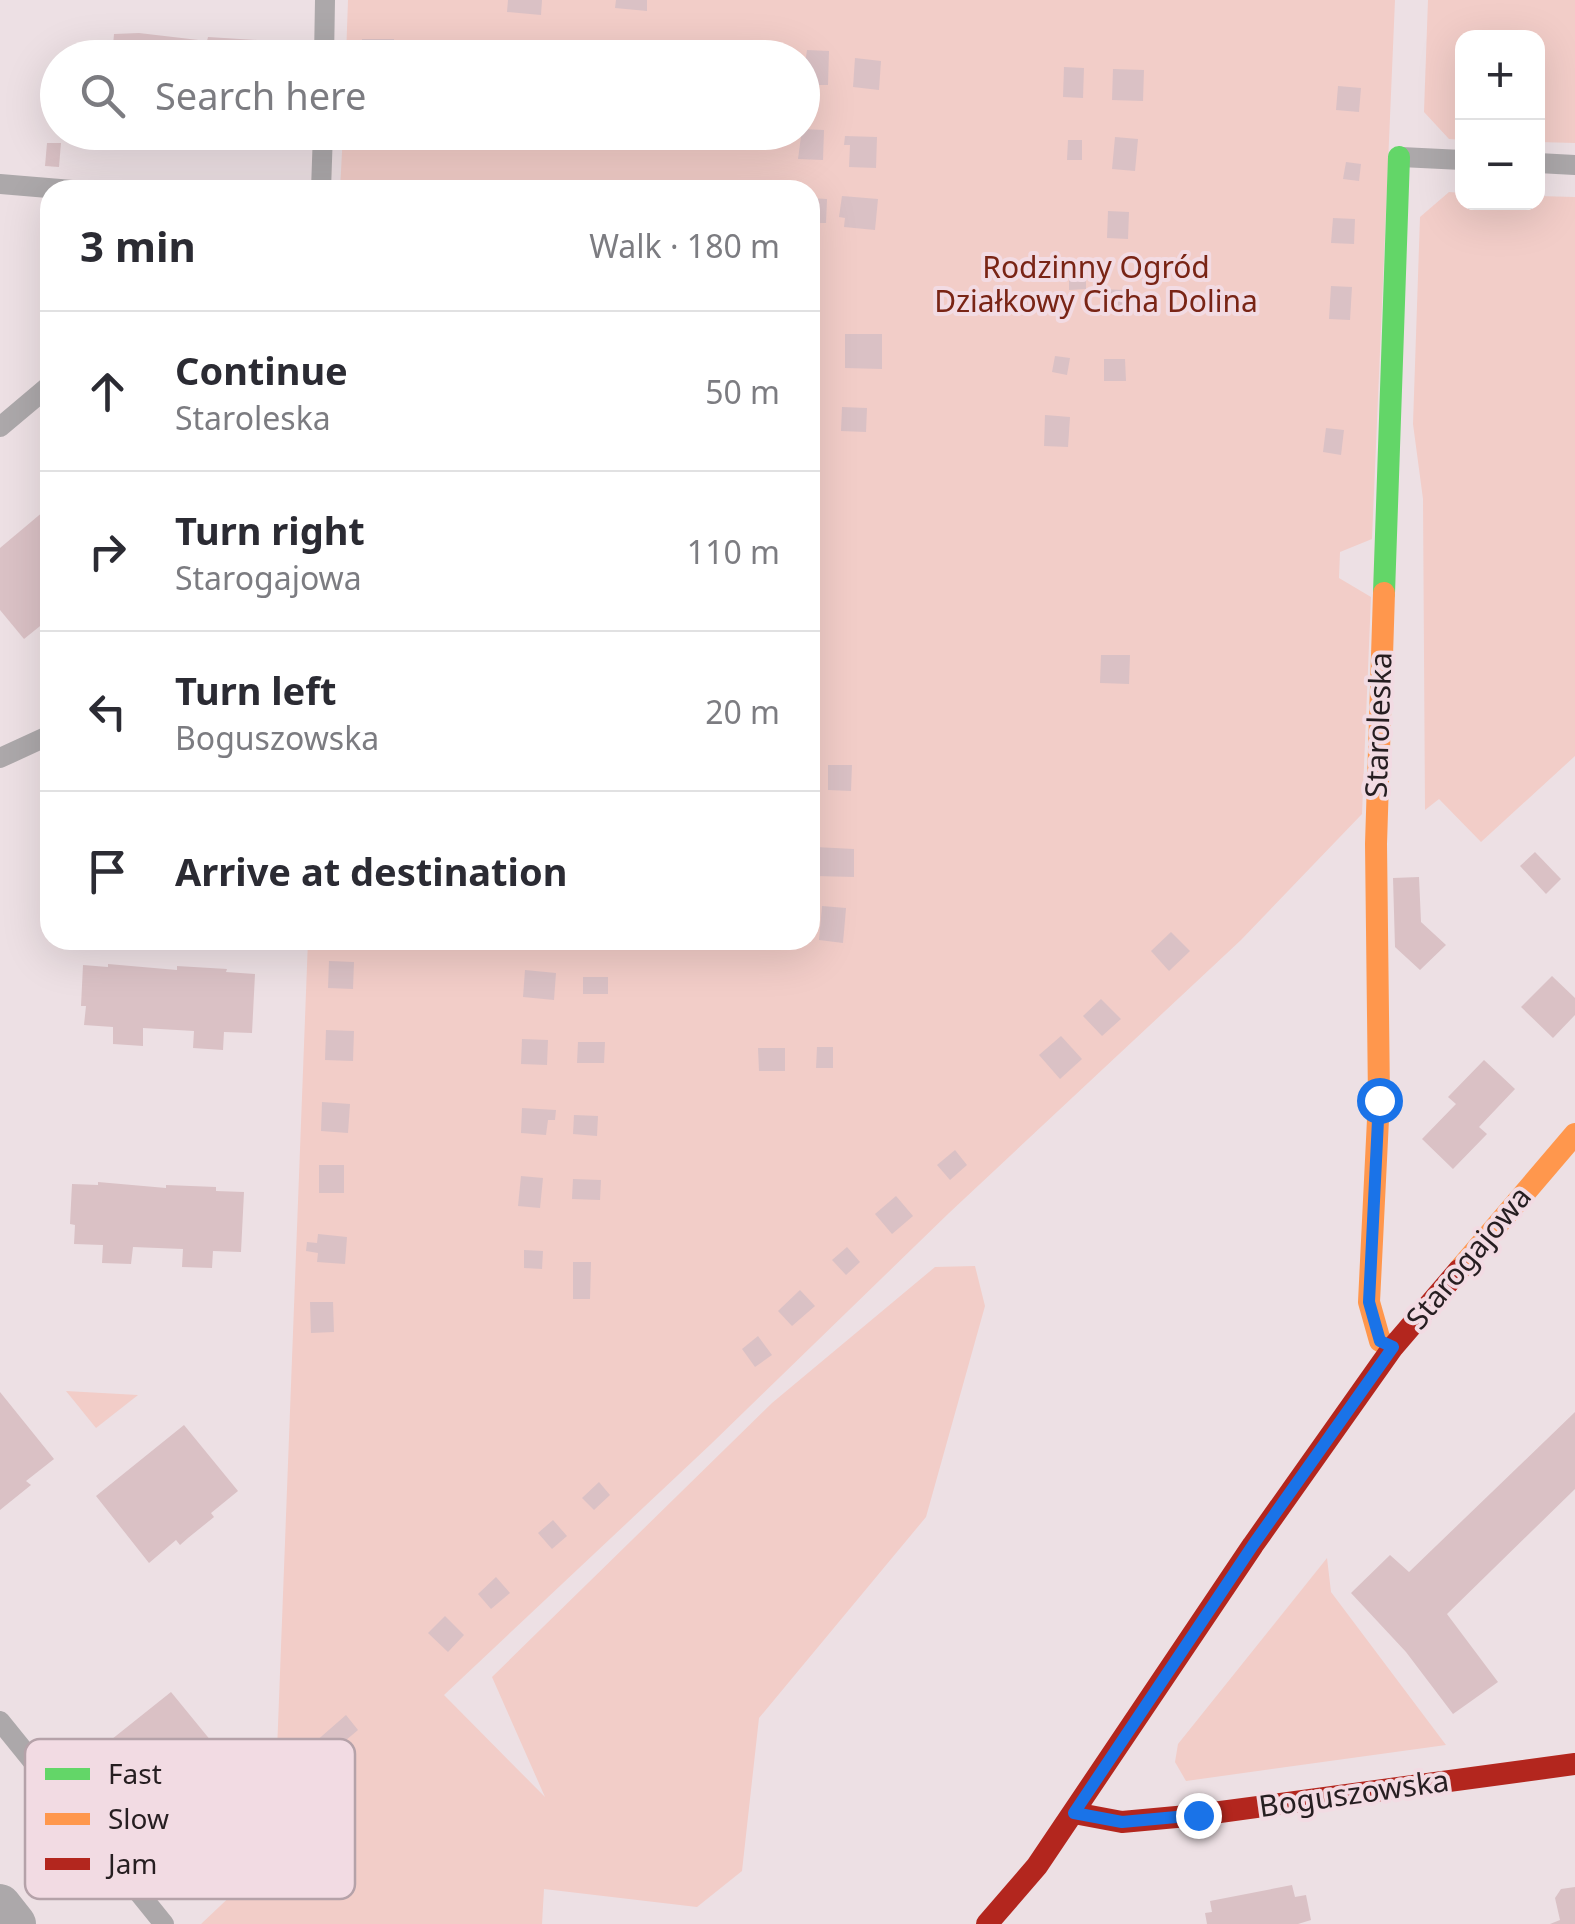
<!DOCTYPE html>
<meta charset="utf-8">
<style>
body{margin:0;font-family:"Noto Sans",sans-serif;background:#f7f7f7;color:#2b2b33}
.controls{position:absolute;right:30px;top:30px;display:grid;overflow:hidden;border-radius:20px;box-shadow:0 10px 40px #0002}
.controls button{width:90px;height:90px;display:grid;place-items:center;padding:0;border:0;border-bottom:2px solid #e1e1e2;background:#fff;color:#2b2b33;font:50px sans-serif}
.stop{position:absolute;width:30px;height:30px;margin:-22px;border:8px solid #1a73e8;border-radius:50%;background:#fff}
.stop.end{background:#1a73e8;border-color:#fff;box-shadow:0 2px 10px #0008}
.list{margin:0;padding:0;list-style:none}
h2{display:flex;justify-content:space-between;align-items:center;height:130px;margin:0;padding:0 40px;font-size:42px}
h2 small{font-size:32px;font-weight:400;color:#7c7c81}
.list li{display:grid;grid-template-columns:65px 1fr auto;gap:30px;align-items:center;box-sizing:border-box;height:160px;padding:0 40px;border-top:2px solid #e1e1e2}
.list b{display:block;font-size:38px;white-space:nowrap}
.list p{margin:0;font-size:32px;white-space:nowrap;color:#7c7c81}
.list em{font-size:32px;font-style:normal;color:#7c7c81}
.icon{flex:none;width:55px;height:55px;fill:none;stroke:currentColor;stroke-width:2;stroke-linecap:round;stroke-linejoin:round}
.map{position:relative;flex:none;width:1575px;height:1924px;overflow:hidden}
.search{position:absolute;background:#fff;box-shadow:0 10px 40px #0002;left:40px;top:40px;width:780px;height:110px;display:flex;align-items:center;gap:25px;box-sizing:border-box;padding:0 35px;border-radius:55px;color:#7c7c81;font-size:38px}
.panel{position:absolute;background:#fff;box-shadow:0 10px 40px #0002;left:40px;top:180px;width:780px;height:770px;border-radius:30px}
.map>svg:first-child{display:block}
</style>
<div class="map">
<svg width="1575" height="1924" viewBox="0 0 1575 1924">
<rect width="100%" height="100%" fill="#ede0e4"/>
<g fill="#f2cdc8">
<path d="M348,0H1395L1372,539L1340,552L1339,578L1371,597L1362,814L1241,940L949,1213L711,1444L444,1695L545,1797L492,1677L772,1403L935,1267L975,1266L985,1306L926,1517L759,1718L742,1871L697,1907L544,1889L542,1924H201L273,1856L308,940H810V190H340L343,133L802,132V58L346,57Z"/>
<path d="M1428,0H1575V143L1538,142V38H1462V140L1449,139L1424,112Z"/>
<path d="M1449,192L1462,193V202H1538V196L1575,197V756L1481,842L1439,799L1425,810L1423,499L1413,424L1420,217Z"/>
<path d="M66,1391L138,1395L96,1428Z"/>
<path d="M1327,1558L1331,1592L1446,1745L1186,1781L1175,1762L1178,1744Z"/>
</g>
<g fill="#dac1c5">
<path d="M508,0H542L541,15L507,12Z"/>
<path d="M616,0H647V11L615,8Z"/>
<path d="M139,33L207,41L208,37L257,40V44L286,46L285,58H112L114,34Z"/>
<rect x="362" y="39" width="32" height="19"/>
<path d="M563,41H581V58H562Z"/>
<path d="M807,50L829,51L828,85H802Z"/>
<path d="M855,58L881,61L879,90L853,87Z"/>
<path d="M1064,67L1084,68L1083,98L1063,97Z"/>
<path d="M1113,69L1144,70L1143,101L1112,100Z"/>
<path d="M1338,86L1361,88L1359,112L1336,110Z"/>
<path d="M802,129L824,130L823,160L798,159Z"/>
<path d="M845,136L877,137L876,168L849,167L850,145H844Z"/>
<path d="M1115,137L1138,139L1135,171L1112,169Z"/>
<path d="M1068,140H1082V160H1067Z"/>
<path d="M47,143H61L59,167L45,166Z"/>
<path d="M1346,162L1361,164L1359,181L1343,179Z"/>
<path d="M842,196L878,199L875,230L844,227L845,218L839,217Z"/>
<path d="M810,198L827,199L826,223H810Z"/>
<path d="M1108,211L1129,212L1128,239L1107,238Z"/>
<path d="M1333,218L1355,219L1354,244L1331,243Z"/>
<path d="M1069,270H1086V289L1069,290Z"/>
<path d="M1331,286L1352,287L1350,320L1329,319Z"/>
<path d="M1102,289L1124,290L1123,308L1101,307Z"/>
<path d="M845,334H882V369L845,368Z"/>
<path d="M1055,356L1070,358L1067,375L1052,372Z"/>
<path d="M1104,359H1125L1126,381H1104Z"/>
<path d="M842,407L867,408L866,432L841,431Z"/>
<path d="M1045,415L1070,417L1068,447L1044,446Z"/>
<path d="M1326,428L1344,430L1341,455L1323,452Z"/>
<path d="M50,506V618L24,639L0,610V548Z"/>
<path d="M1101,655H1130L1129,684L1100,683Z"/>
<path d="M828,765H852L851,791L828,790Z"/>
<path d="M815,847L854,849V877L815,876Z"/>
<path d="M1535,852L1561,879L1546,894L1520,866Z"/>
<path d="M1419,877L1421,922L1446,945L1420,970L1395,947L1393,878Z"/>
<path d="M822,906L846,908L843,943L819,940Z"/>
<path d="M1171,932L1190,951L1169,971L1151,951Z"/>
<path d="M329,961L354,962L353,989L328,988Z"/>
<path d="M108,964L177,970V966L227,969L226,972L255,974L252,1033L224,1032L223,1050L193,1048L194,1031L143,1028V1046L113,1044V1027L84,1025L86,1006H81L83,965L108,967Z"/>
<path d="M525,970L556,973L554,1000L523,997Z"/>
<path d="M1552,976L1575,998V1015L1553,1038L1521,1007Z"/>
<rect x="583" y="977" width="25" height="17"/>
<path d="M1101,999L1121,1019L1102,1036L1083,1016Z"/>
<path d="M326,1030L354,1031L353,1061L325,1060Z"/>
<path d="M1061,1036L1082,1059L1060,1079L1039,1055Z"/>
<path d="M522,1039L548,1040L547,1065L521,1064Z"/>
<path d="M578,1042H605L604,1063H577Z"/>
<path d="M817,1047H833V1068H816Z"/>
<path d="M758,1048H785V1071H759Z"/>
<path d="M1484,1060L1515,1089L1479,1127L1487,1134L1453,1169L1422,1139L1456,1104L1448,1097Z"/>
<path d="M322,1102L350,1104L348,1133L321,1131Z"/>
<path d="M522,1108L556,1110L555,1120H548L546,1135L521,1133Z"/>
<path d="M574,1115L598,1116L597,1136L573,1134Z"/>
<path d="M955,1150L967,1165L950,1180L937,1165Z"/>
<rect x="319" y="1165" width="25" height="28"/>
<path d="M521,1176L543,1178L540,1208L518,1206Z"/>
<path d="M573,1179L601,1180L600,1200L572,1199Z"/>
<path d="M98,1182L166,1188V1185L216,1187V1191L244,1192L241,1252L213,1251L212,1268L182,1267L183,1249L133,1247L131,1264L102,1263L103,1245L74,1244L75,1225L70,1224L72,1184L98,1185Z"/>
<path d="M896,1196L913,1216L892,1234L875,1214Z"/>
<path d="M318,1234L347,1237L345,1264L317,1262L318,1253L306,1251L307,1242L317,1243Z"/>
<path d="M847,1247L860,1262L846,1275L832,1260Z"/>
<path d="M524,1250L543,1251L542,1269L524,1268Z"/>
<path d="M573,1262H591L590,1299H573Z"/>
<path d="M800,1290L815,1306L792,1326L778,1311Z"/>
<path d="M310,1302H333L334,1332L311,1333Z"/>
<path d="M758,1336L772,1355L755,1367L742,1349Z"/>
<path d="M0,1392L54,1459L26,1481L31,1485L0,1510Z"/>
<path d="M1575,1412V1489L1447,1614L1498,1682L1453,1714L1406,1652L1351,1593L1390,1555L1409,1572Z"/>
<path d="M184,1425L238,1491L211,1513L214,1517L188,1538L180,1545L176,1540L149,1563L96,1496Z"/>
<path d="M599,1482L610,1495L594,1510L582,1498Z"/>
<path d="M553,1520L567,1536L552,1549L538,1533Z"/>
<path d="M496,1577L510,1593L491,1609L478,1594Z"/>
<path d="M445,1616L464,1635L448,1652L428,1633Z"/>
<path d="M171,1692L225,1758L198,1780L201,1784L177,1804L167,1812L163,1808L137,1830L82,1763Z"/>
<path d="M346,1715L358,1730L327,1756L314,1743Z"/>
<path d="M1292,1885L1295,1897L1306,1895L1311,1920L1298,1924H1207L1205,1913L1212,1912L1210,1901Z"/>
<path d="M1575,1887V1924H1550L1560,1920L1555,1898L1561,1889Z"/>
</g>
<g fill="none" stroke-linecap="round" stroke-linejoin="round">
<g stroke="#aca8aa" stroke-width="20">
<path d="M324,58L325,0"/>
<path d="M1401,157L1462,160"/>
<path d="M1538,163L1575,165"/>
<path d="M0,184L72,190"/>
<path d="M321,190L323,132"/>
<path d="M0,427L50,385"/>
<path d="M0,758L50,735"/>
<path d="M0,1721L164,1924"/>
</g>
<path stroke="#aca8aa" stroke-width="42" d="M0,1905L15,1924"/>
<path stroke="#63d668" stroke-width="22" d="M1384,593L1399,157"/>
<g stroke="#ff974d" stroke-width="22">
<path d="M1384,593L1376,844L1379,1099L1369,1302L1380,1341L1393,1347"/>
<path d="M1459,1270L1575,1134"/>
</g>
<g stroke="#b3261e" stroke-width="22">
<path d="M1074,1813L1122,1822L1198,1815L1575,1764"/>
<path d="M987,1924L1037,1866L1253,1545L1393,1347L1459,1270"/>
</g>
</g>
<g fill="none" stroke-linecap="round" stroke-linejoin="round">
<path stroke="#1a73e8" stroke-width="12" d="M1198,1815L1122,1822L1074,1813L1253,1545L1393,1347L1380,1341L1369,1302L1379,1100"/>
</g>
<g text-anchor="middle" stroke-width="8" stroke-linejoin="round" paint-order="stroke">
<g font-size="30" fill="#792415" stroke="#f2dbe3">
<text x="1096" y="278">Rodzinny Ogród<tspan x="1096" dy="34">Działkowy Cicha Dolina</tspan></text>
</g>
<g font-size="30" fill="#261e21" stroke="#f2dbe3">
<text transform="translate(1379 725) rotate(-88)" y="10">Staroleska</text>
<text transform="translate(1469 1258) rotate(-50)" y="10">Starogajowa</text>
<text transform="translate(1354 1794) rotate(-8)" y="10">Boguszowska</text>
</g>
</g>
<rect x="25" y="1739" width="330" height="160" rx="15" fill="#f2dbe3" stroke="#b5a2a9" stroke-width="2.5"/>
<rect x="45" y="1768" width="45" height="12" fill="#63d668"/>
<rect x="45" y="1813" width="45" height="12" fill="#ff974d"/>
<rect x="45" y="1858" width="45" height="12" fill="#b3261e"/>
<g font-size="28" fill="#261e21">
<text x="108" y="1784">Fast</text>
<text x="108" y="1829">Slow</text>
<text x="108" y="1874">Jam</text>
</g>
</svg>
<div class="controls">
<button>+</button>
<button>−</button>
</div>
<div class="stop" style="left:1379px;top:1100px"></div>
<div class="stop end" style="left:1198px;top:1815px"></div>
<div class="search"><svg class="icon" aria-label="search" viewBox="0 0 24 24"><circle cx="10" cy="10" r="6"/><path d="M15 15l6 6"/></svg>Search here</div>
<section class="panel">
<h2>3 min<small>Walk · 180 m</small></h2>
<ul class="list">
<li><svg class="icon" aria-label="ahead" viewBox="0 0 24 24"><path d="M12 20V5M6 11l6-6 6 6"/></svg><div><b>Continue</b><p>Staroleska</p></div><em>50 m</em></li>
<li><svg class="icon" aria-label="right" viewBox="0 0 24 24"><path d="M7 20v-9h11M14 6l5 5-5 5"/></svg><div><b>Turn right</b><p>Starogajowa</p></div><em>110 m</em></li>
<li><svg class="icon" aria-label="left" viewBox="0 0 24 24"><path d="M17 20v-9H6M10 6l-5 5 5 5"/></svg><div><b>Turn left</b><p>Boguszowska</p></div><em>20 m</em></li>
<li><svg class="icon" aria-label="arrive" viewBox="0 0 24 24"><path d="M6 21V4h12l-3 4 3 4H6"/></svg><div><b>Arrive at destination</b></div></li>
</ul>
</section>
</div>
